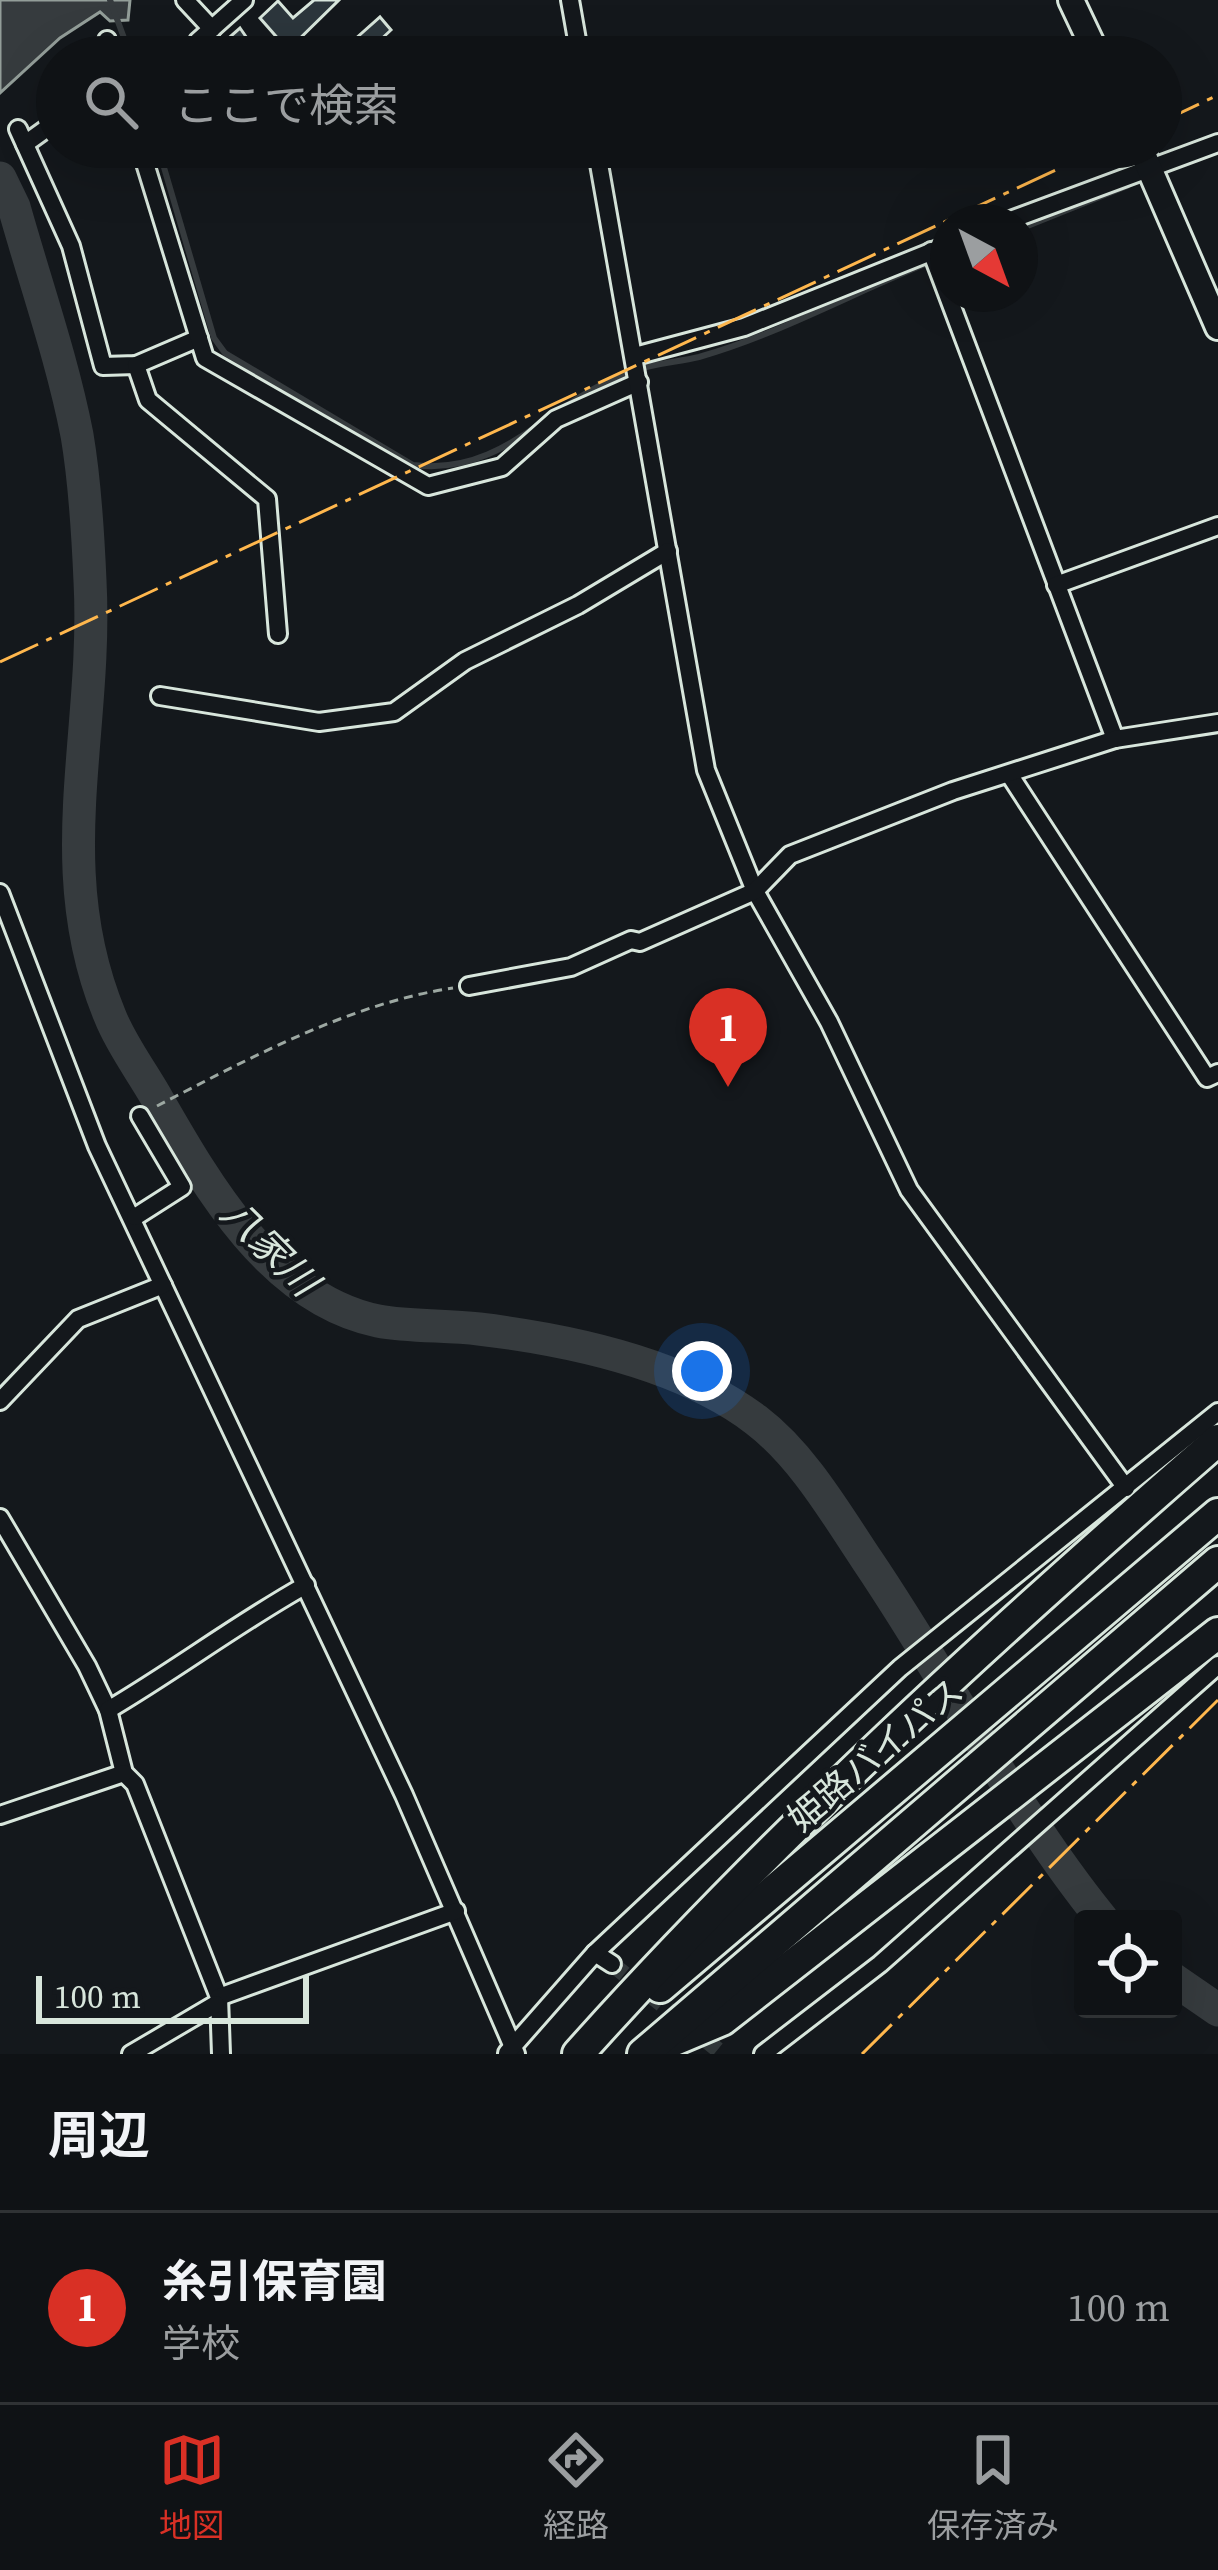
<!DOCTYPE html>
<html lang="ja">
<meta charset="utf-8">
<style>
body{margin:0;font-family:"Source Serif 4","Noto Sans JP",serif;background:#181b1e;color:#f1f3f6}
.controls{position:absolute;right:36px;bottom:36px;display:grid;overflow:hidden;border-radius:12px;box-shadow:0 12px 48px #0002}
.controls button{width:108px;height:108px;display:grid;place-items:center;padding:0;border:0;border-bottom:3px solid #2f3234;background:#0f1215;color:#f1f3f6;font:60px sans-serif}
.compass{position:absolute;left:930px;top:204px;width:108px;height:108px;border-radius:50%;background:#0f1215;box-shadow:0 12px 48px #0002;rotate:139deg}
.scale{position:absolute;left:36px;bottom:30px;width:273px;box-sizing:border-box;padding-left:12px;border:6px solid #d8e6dc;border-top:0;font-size:33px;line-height:42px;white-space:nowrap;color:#d8e6dc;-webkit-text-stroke:9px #14181c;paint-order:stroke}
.you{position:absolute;left:702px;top:1371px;width:42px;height:42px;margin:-30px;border:9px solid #fff;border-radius:50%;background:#1a73e8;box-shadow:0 0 0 18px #1a73e833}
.badge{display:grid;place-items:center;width:78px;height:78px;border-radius:50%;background:#d93025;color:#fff;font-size:39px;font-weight:700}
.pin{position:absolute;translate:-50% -99px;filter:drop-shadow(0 3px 6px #0008)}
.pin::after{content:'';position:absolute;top:63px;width:42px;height:36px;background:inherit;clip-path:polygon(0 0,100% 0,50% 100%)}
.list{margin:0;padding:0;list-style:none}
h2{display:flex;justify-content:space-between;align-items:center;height:156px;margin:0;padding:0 48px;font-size:51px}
h2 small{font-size:39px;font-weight:400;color:#9b9ea0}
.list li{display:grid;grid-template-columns:78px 1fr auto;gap:36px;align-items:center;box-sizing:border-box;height:192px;padding:0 48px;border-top:3px solid #2f3234}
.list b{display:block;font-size:45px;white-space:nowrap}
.list p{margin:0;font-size:39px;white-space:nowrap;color:#9b9ea0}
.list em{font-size:39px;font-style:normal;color:#9b9ea0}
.icon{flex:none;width:66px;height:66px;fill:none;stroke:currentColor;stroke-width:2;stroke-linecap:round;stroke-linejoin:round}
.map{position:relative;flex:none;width:1218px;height:2054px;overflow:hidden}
.search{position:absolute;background:#0f1215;box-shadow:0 12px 48px #0002;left:36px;right:36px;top:36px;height:132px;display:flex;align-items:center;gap:30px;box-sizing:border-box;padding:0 42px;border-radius:66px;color:#9b9ea0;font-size:45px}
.sheet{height:348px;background:#0f1215}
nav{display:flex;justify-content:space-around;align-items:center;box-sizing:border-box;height:168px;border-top:3px solid #2f3234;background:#0f1215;font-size:33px;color:#9b9ea0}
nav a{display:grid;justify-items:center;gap:6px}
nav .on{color:#d93025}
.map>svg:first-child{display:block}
</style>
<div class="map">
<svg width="1218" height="2054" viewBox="0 0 1218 2054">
<rect width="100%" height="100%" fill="#14181c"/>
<path fill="#363b3e" stroke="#939e99" stroke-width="3" d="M0,0H130L128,20L110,21L100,12L60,38L0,93Z"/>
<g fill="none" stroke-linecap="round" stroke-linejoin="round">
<g stroke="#363b3e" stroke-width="6">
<path d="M110,0L131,57"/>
<path d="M158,147L214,338L225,353L413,465C508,477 550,397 636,370C656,363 678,362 699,357C784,333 865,286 948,255"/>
<path d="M1020,229L1127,186"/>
</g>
<g stroke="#363b3e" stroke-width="33">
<path d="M0,178L14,207C35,282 62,358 77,435C85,482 88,534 90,581C98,733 48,867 110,1016C121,1044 140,1069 155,1095C205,1182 270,1299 378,1321C410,1327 446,1325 479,1329C570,1340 681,1363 756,1420C802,1455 835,1512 867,1560C947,1678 1013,1809 1102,1919"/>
<path d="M1173,1979L1218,2010"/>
</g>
</g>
<g fill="#2c363c" stroke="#d8e6dc" stroke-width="3">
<path d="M314,0H339L288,50L260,18L278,1L293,18Z"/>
<path d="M380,17L391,30L362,57H335Z"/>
<path d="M240,28L260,57H207Z"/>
</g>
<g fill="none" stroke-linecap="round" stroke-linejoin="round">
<path stroke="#313739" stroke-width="16" stroke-dasharray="16 8" stroke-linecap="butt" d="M612,1964L723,2054"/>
<defs>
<g id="street">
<path d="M185,0L212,29"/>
<path d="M570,0L580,57"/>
<path d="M107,40L112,57"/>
<path d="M198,41L244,0"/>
<path d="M18,129L71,246L103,366L136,365L199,338"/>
<path d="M25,144L57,121"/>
<path d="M140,147L205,358L428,486L502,467L556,419L639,382"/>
<path d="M596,147L706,770L755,891L829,1022L909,1190L1126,1488"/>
<path d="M1005,222L1218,143"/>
<path d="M931,251L1115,739"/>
<path d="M635,356L744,327L948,245"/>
<path d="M136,365L148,400L267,499L278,634"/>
<path d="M1056,585L1218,526"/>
<path d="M160,696L319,722L394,712L465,661L578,605L668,551"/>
<path d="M1009,774L1207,1078L1218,1073"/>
<path d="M0,893L97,1146L404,1795L516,2054"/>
<path d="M469,986L571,967L631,940L640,942L755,891L790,855L953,791L1115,739L1218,723"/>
<path d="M135,1217L182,1187L140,1116"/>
<path d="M0,1401L78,1319L163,1285"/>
<path d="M0,1518L87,1666L108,1710L124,1773L135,1784L219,1997L221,2054"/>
<path d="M108,1710C176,1670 238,1623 306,1585"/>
<path d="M0,1815L124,1773"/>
<path d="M595,1953L612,1964"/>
<path d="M219,1997L456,1911"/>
<path d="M507,2053L595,1953L900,1668L1218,1412"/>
<path d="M131,2054L216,2004"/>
<path d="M763,2054L880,1964L1218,1665"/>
</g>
<g id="secondary">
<path d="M1071,0L1098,57"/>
<path d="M1140,147L1218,327"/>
</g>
<g id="highway">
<path d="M660,1987L1218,1514"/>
<path d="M672,2041L722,2020L1218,1633"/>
<path d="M578,2054C775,1834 995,1634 1218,1440"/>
<path d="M643,2054L1218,1562"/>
</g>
</defs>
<use href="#street" stroke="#d8e6dc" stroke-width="22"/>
<use href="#secondary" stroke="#d8e6dc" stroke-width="30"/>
<use href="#highway" stroke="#d8e6dc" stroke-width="36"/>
<path stroke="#9da8a2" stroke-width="3" stroke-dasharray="9 6" stroke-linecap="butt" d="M157,1106C248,1059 351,1003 453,988"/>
<use href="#street" stroke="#14181c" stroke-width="16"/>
<use href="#secondary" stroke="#14181c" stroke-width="24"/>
<use href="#highway" stroke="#14181c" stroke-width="30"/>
<g stroke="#ffb74d" stroke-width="3" stroke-dasharray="42 9 6 9" stroke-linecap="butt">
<path d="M1161,122L1218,95"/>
<path d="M0,662L1105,147"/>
<path d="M862,2054L1218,1700"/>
</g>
</g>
<g text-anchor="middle" stroke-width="9" stroke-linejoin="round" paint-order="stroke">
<g font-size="36" fill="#d8e6dc" stroke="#14181c">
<text transform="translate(875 1754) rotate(-40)" y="13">姫路バイパス</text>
</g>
<g font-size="39" font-style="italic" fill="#d8e6dc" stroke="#14181c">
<text transform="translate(270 1247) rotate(45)" y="14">八家川</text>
</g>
</g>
</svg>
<div class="controls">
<button><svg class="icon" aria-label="locate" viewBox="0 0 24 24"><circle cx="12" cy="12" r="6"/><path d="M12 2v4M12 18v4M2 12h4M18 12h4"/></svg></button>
</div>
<svg class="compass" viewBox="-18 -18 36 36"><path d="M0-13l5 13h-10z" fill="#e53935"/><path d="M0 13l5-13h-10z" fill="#9b9ea0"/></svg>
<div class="scale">100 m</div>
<div class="you"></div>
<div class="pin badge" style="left:728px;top:1087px">1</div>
<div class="search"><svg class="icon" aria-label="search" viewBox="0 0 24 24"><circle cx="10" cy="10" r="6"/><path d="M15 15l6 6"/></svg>ここで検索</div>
</div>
<section class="sheet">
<h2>周辺<small></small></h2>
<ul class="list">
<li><span class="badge">1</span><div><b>糸引保育園</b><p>学校</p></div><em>100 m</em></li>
</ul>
</section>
<nav>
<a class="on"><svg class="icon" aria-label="map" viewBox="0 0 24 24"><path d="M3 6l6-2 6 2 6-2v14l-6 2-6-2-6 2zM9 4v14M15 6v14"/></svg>地図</a>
<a><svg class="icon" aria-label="directions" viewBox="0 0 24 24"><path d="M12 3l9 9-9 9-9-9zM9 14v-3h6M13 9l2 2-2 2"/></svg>経路</a>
<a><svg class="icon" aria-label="saved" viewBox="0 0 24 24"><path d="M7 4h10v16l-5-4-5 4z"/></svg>保存済み</a>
</nav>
